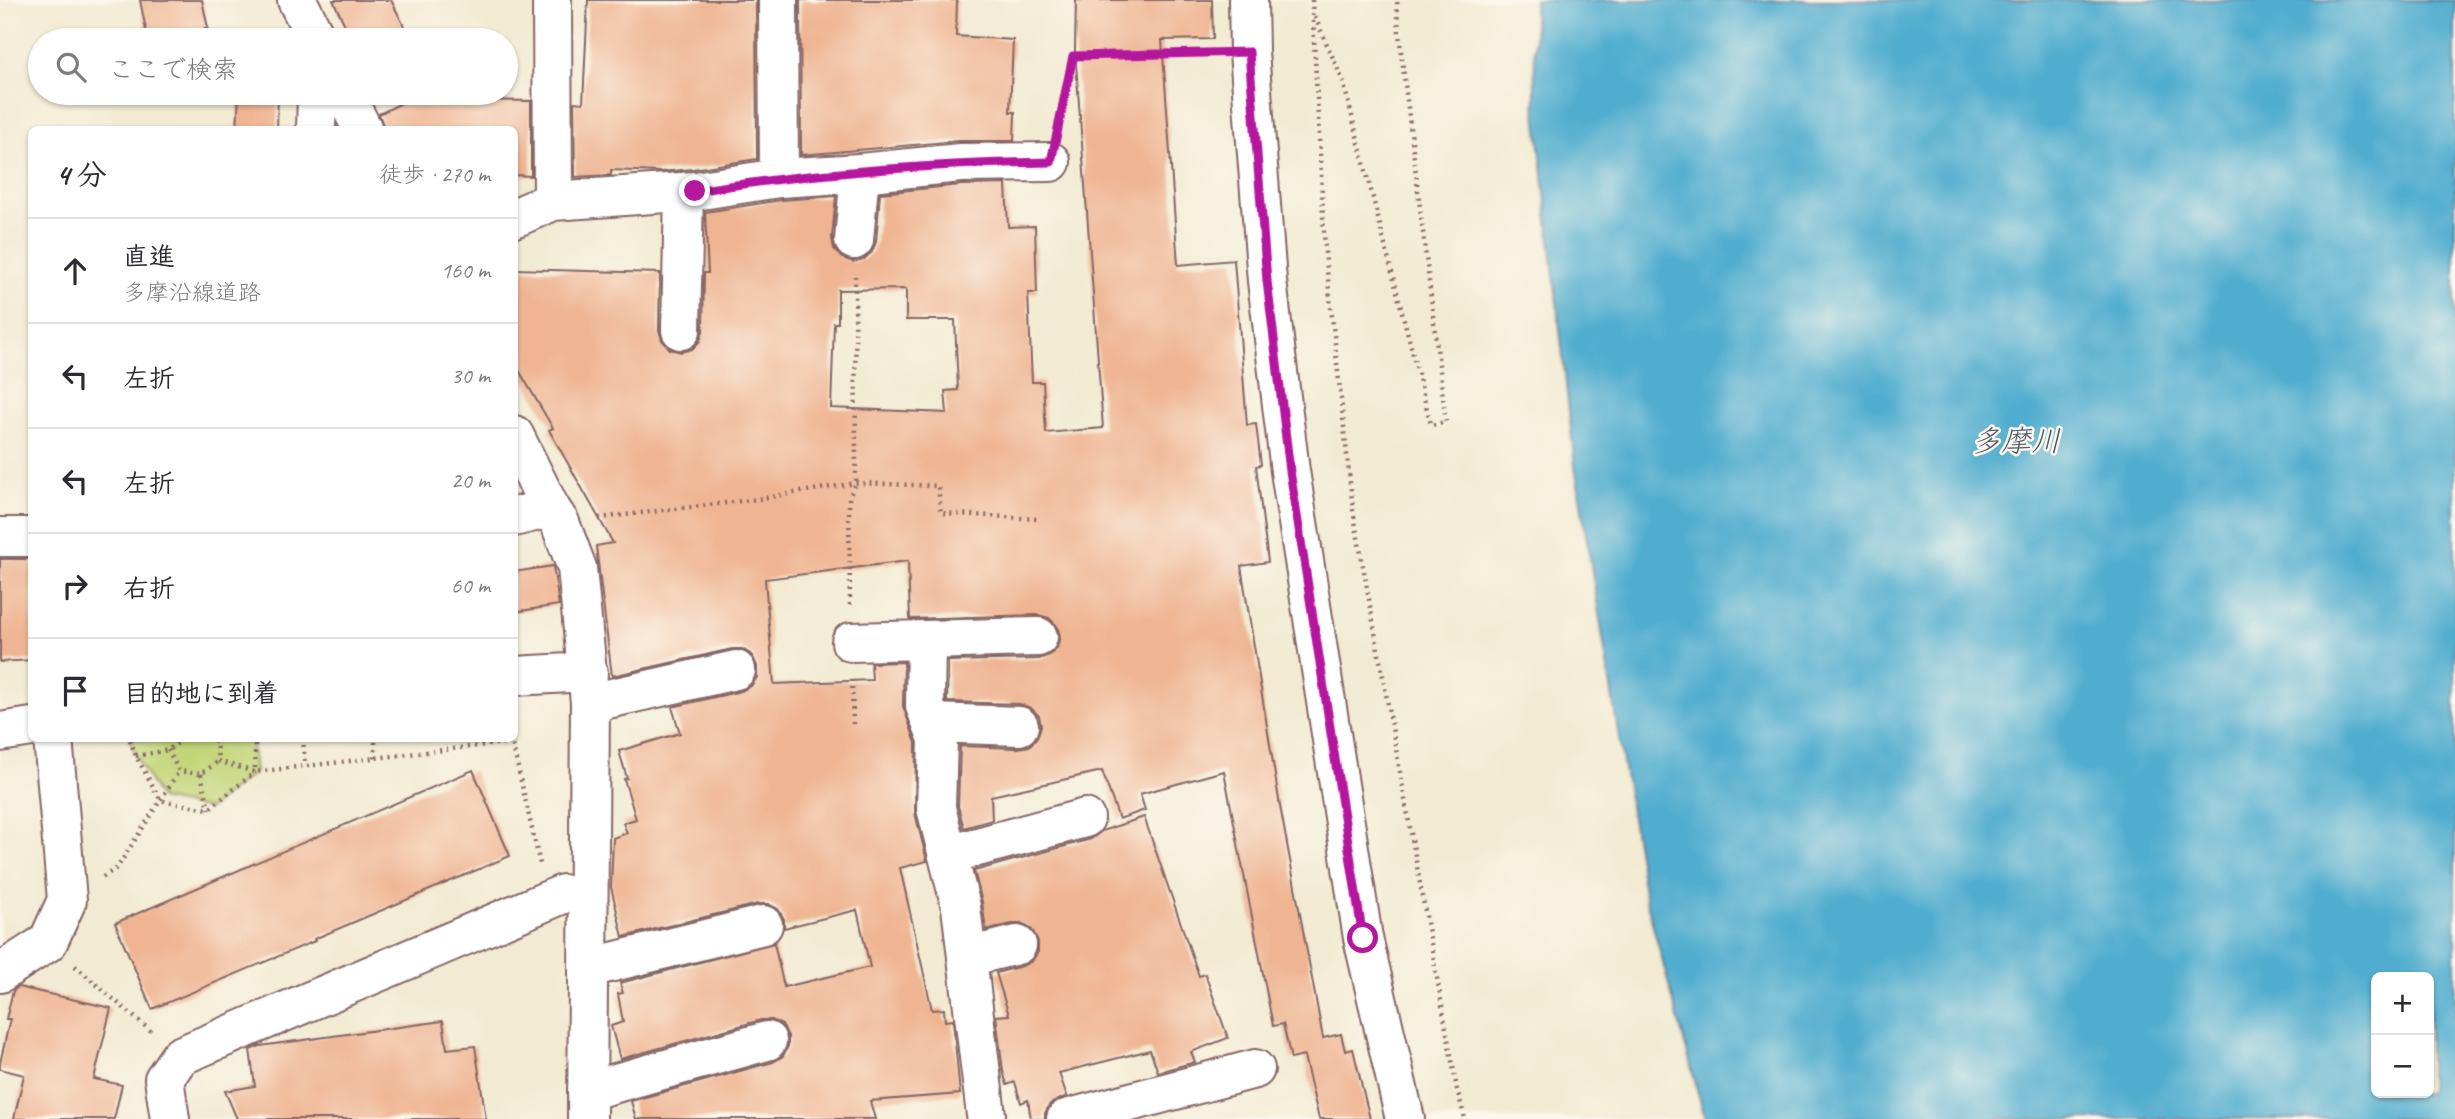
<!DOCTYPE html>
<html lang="ja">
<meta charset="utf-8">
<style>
body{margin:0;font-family:Caveat,"Klee One",sans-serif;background:#f7f7f7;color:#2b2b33}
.controls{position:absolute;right:21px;bottom:21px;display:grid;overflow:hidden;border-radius:10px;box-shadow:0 2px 5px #0004}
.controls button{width:63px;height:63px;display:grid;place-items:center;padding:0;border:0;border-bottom:2px solid #e1e1e2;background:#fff;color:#2b2b33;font:35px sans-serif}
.stop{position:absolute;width:21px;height:21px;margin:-16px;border:5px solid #b5179e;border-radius:50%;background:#fff}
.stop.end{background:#b5179e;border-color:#fff;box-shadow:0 2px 7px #0008}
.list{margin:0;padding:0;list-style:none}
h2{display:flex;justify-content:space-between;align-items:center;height:91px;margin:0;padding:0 28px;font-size:30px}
h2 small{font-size:23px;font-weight:400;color:#7c7c81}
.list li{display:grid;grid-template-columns:46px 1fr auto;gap:21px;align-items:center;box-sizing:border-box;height:105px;padding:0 28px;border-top:2px solid #e1e1e2}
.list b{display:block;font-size:26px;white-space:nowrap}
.list p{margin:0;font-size:23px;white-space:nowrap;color:#7c7c81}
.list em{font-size:23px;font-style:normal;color:#7c7c81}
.icon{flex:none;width:38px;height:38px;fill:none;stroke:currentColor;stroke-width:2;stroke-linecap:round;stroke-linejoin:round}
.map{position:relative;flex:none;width:2455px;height:1119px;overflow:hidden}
.search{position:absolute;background:#fff;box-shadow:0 2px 5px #0004;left:28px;top:28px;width:490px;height:77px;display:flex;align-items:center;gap:18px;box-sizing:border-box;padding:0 24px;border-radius:38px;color:#7c7c81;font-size:26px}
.panel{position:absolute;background:#fff;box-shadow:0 2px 5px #0004;left:28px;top:126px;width:490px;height:616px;border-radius:10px}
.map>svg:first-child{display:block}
</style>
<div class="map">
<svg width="2455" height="1119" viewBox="0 0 2455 1119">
<rect width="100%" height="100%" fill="#fbf7ec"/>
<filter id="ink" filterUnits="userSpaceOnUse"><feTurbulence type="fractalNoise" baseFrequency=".0143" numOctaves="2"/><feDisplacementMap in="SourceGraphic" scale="14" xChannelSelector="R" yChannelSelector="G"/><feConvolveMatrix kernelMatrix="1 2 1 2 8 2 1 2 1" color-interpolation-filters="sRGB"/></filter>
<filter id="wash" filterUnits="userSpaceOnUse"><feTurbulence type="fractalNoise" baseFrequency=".00686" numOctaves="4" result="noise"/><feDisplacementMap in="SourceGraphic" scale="28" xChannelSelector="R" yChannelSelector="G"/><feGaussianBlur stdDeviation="1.57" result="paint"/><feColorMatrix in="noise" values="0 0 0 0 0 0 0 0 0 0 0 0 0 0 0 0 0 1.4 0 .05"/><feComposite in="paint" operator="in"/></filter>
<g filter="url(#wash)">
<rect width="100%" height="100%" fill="#f2ead2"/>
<path fill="#c2d578" stroke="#867a52" stroke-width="2" d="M138,738L251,739L255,772L209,809L160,799L136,756L130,740Z"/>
<path fill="#51adcf" stroke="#4e667d" stroke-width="2" fill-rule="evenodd" d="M1534,0H2455V1119H1705L1644,892L1575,466L1535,103ZM2376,977H2429V1093H2376Z"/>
<g id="blocks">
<g fill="#efb491" fill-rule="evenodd">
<path d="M140,0H202L208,28L201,30V40H148Z"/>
<path d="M333,0H391L411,40H352Z"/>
<path d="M588,0H756L757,159L693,169L661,172L611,170V175L575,177L574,102L583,103Z"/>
<path d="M800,0H957L956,36L1013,40L1010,112H1015L1014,141H958L801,155Z"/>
<path d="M1076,0H1212L1213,39L1162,40L1178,265L1234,260L1247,425L1256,424L1261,465L1256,466L1268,562L1241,566L1280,806L1323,1038L1341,1034L1345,1051L1353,1049L1370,1119H1319L1304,1056L1291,1059L1283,1024L1273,1026L1224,771L1140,794L1145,810L1119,819L1102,771L991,796L992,820L964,828L958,806L960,746L1018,748L1029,746L1037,738L1041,726L1039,716L1031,708L1020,704L947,702L948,661L1039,659L1050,655L1057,648L1060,636L1057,626L1049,618L1037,615L910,619L908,561L765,579L774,684L872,680L871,663L904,662L903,706L916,743L915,813L927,861L900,868L932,1010L944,1009L945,1021L953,1020L960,1094L870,1101L875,1119H636L631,1101L773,1062L783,1056L788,1046V1036L782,1025L772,1020H761L620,1059L611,1026L623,1022L618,994L623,993L620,983L774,943L784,987L870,967L857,910L784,928V919L778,909L768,904H758L623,937L611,887L613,838L627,833L623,823L636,819L624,779L627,778L619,751L680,733L672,707L741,691L751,686L757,677V666L752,655L742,649H732L612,676L596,546L613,543L549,430L553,428L514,362V269L660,273L659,330L662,340L670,349L681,352L692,349L700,341L703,331L704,273H708L705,212L781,200L836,196L832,238L834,249L842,258L853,262L864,259L872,252L876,242L880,193L961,185L1006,184L1008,227L1035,226L1037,293H1028L1032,382H1043L1046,433L1103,428L1075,50ZM906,289V320H955L958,390L945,391L947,413L831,408L834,323H838V290Z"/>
<path d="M239,93H278L277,130H237Z"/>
<path d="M422,93H460L463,100L531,101V176L514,175V130H385L379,114Z"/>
<path d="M0,559H32V660L0,662Z"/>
<path d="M553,566L559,605L514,612V572Z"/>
<path d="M473,770L510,856L314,939L315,941L152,1009L115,923Z"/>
<path d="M1144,817L1199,976L1205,974L1228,1038L1191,1052L1195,1062L1158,1072L1150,1050L1059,1073L1067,1096L1050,1104L1045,1113V1119H1031L1028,1100L1021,1103L1015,1082L1007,1085L1003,1071L996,1016L1009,1015L996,973L1022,966L1032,961L1038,952V941L1032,930L1023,924H1012L986,930L982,902L974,871L1091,839L1102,831Z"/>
<path d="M18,987L111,1008L94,1079L122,1085L114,1119H14L24,1075L0,1069V1063L10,1019H6L13,991Z"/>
<path d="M443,1021L447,1049L475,1046L486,1119H237L225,1091L255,1086L250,1050L260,1046Z"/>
</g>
</g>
</g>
<g filter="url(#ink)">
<use href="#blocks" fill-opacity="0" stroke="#856665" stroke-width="2"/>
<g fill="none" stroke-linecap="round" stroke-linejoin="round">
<defs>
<g id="minor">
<path d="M297,0L317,40"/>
<path d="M552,0L553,201"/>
<path d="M778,0L779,178"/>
<path d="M1248,0L1249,52L1267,281L1290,471L1363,938L1405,1119"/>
<path d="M344,93L363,130"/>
<path d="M316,130L317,93"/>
<path d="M860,173L960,163L1051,162"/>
<path d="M514,218L553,201L695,191L779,178L860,173L854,240"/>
<path d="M681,330L684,192"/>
<path d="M514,435L550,508L560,523L577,568L590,703L587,1119"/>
<path d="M514,517L550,508"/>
<path d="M0,537H32"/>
<path d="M926,640L925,706L938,739L936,808L961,907L986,1115"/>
<path d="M851,642L1038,637"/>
<path d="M514,676L588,672"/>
<path d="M590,703L736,670"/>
<path d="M932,723L1019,726"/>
<path d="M0,732L32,727"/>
<path d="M948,855L1085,818"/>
<path d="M967,957L1017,945"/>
<path d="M588,968L763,925"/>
<path d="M0,973L48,942L67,900L53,738"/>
<path d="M587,1091L767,1041"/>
<path d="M170,1119L164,1079L180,1056L563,894"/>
<path d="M1066,1119L1255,1069"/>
</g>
</defs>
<use href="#minor" stroke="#856665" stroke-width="42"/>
<g stroke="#856665" stroke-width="4.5" stroke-dasharray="2 5" stroke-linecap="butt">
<path d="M1312,0L1325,252L1353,510L1457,1089L1465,1119"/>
<path d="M1315,17L1343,81L1431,425L1446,422L1399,34L1397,0"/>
<path d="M1058,127L1073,56L1212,53"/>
<path d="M599,518L751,500L856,483L938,486L941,513L1038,519"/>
<path d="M850,605L849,497L856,483L855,276"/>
<path d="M852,680L853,729"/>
<path d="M208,738L216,742L218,761"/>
<path d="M255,738V772"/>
<path d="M303,738L305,766"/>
<path d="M130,740L136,756L160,799L166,802L209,809L255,772"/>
<path d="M168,750L179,771L201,774L218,761"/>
<path d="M136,756L168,750L185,738"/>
<path d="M375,758V738"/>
<path d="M218,761L255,772L512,742L540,864"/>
<path d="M201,774L209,809"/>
<path d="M103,877L117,868L179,771"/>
<path d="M75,966L153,1033"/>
</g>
<use href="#minor" stroke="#fff" stroke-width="38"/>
</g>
</g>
<g fill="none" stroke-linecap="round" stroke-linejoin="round" filter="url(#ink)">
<path stroke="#b5179e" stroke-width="9" d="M695,191C813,172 932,164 1051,162L1073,56L1249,52L1267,281L1290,471L1363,938"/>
</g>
<g text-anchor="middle" stroke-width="5" stroke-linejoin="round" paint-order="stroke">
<g font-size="30" font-style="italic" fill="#4d586d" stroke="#fbf7ec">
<text x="2016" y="451">多摩川</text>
</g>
</g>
</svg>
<div class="controls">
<button>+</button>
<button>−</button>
</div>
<div class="stop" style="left:1363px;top:938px"></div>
<div class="stop end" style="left:695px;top:191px"></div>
<div class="search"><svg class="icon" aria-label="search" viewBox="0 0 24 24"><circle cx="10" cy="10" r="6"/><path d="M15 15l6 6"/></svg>ここで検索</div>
<section class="panel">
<h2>4 分<small>徒歩 · 270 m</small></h2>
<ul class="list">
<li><svg class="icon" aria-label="ahead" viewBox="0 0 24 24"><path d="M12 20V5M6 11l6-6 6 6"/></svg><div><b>直進</b><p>多摩沿線道路</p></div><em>160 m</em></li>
<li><svg class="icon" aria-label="left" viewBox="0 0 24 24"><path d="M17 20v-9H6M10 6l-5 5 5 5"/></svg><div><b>左折</b></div><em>30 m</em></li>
<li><svg class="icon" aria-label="left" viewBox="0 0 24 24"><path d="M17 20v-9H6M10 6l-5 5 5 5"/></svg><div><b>左折</b></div><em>20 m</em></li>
<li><svg class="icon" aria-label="right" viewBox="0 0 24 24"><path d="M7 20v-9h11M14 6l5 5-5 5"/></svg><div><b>右折</b></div><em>60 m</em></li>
<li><svg class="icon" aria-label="arrive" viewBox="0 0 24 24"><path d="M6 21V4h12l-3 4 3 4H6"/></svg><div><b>目的地に到着</b></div></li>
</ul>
</section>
</div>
